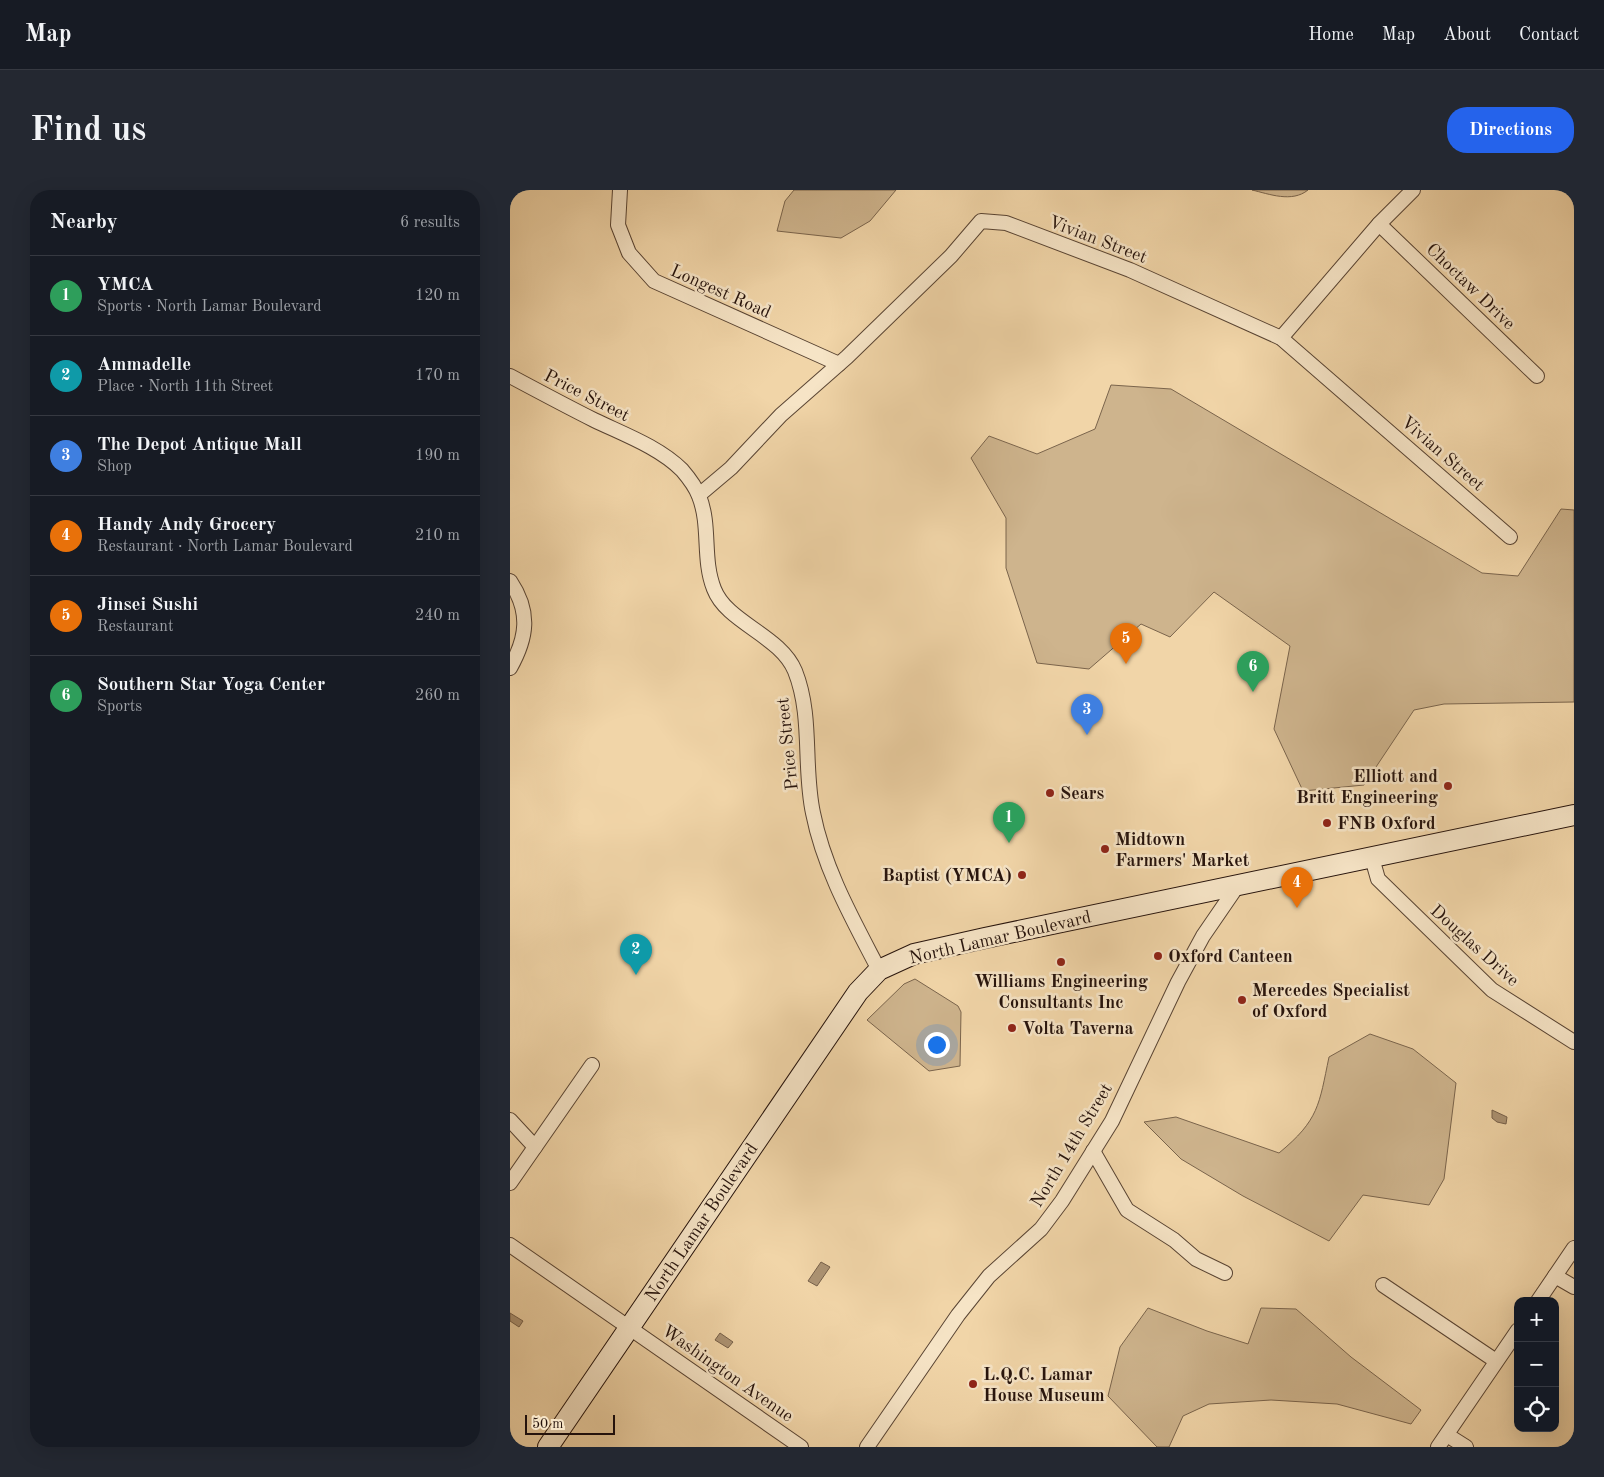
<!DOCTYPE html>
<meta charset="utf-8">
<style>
body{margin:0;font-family:"Old Standard TT",serif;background:#242831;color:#f1f3f6}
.controls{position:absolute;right:15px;bottom:15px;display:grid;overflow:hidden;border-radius:10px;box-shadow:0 5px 20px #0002}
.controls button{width:45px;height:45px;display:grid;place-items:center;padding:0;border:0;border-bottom:1px solid #363941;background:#171b24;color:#f1f3f6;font:25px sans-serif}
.scale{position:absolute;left:15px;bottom:12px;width:90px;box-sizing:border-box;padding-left:5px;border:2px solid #26130c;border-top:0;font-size:14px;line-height:18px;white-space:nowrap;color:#26130c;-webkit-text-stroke:4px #f6e4c6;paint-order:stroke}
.you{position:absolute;left:426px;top:854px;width:18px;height:18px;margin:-12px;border:4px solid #fff;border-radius:50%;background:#1a73e8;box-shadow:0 0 0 8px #1a73e833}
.badge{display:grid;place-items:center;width:32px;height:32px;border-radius:50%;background:#2563eb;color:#fff;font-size:16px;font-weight:700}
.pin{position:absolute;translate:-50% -41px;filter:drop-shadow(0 1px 2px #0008)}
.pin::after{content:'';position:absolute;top:26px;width:18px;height:15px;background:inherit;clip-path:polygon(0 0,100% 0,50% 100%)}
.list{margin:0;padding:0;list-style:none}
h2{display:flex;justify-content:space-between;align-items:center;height:65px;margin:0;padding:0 20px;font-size:21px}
h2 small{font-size:16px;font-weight:400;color:#9ea1a6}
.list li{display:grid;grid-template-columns:32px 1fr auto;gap:15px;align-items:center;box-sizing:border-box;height:80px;padding:0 20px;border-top:1px solid #363941}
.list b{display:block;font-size:19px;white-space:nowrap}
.list p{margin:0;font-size:16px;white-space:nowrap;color:#9ea1a6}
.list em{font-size:16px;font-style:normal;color:#9ea1a6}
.icon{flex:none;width:28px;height:28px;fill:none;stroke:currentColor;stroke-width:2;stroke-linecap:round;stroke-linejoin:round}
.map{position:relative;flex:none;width:1064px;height:1257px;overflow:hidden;border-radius:20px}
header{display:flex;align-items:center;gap:30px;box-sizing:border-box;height:70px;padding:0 25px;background:#171b24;border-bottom:1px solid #363941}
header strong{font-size:24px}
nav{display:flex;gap:28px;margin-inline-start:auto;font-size:18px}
.intro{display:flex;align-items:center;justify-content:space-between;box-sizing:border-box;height:120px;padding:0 30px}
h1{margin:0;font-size:35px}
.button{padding:12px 22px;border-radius:20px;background:#2563eb;color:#fff;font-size:18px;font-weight:700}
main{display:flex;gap:30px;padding:0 30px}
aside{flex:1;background:#171b24;border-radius:20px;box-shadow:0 5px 20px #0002}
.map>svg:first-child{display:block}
</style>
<header>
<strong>Map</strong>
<nav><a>Home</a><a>Map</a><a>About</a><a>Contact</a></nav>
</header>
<div class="intro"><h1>Find us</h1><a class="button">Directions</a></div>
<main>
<aside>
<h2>Nearby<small>6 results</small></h2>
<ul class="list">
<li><span class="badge" style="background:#2e9e5b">1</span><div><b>YMCA</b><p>Sports · North Lamar Boulevard</p></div><em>120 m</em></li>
<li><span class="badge" style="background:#0f9aa8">2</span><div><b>Ammadelle</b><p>Place · North 11th Street</p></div><em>170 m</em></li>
<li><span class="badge" style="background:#3f7fe0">3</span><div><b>The Depot Antique Mall</b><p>Shop</p></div><em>190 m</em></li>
<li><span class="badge" style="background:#e8710a">4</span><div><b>Handy Andy Grocery</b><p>Restaurant · North Lamar Boulevard</p></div><em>210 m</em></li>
<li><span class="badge" style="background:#e8710a">5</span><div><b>Jinsei Sushi</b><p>Restaurant</p></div><em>240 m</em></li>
<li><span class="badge" style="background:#2e9e5b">6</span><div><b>Southern Star Yoga Center</b><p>Sports</p></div><em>260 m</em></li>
</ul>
</aside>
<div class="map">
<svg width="1064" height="1257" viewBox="0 0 1064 1257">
<rect width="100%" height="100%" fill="#f1d5a8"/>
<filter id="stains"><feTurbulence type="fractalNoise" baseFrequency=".004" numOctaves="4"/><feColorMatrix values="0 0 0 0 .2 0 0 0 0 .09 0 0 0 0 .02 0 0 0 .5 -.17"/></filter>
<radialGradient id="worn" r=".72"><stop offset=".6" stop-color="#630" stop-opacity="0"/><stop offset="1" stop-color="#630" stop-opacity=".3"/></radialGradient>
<g fill="#ceb48d" stroke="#7a644c">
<path d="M284,0H386L360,31L331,48L267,41L275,11Z"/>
<path d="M742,0H798C782,13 759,4 742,0Z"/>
<path d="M601,195L661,199L972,383L1008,386L1051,319L1064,320V512L934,514L904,520L854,595L793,601L764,539L780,456L704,402L660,447L631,434L579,479L527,473L496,378V328L461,268L479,246L527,264L585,239Z"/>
<path d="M405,789L448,816L451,822L450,876L419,881L357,830L394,794Z"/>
<path d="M860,844L903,859L946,893L934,989L919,1015L853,1005L819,1051L733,1006L671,969L634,932L666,927L769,963C809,930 809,915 819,867Z"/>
<path d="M638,1118L697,1141L738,1154L751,1118L786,1119L841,1167L911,1220L901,1234L827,1214L761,1210L699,1214L673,1226L659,1257H647L598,1206L610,1157Z"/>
</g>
<g fill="#ac9373" stroke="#76604a">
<path d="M982,920L997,927L996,934L987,932L982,928Z"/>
<path d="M311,1072L320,1077L307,1096L298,1091Z"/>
<path d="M0,1123L13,1131L9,1137L0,1131Z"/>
<path d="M210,1143L223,1152L218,1158L205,1150Z"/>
</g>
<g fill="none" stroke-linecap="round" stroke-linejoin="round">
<defs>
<g id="street">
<path d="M110,0L108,35L119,63L144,91L329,174"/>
<path d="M869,34L1027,186"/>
<path d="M771,148L869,34L903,0"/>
<path d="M0,186C28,201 56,216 84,230C113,244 149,257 172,280C178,287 186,298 189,306C201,336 192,369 204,399C217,433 270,445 285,481C303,526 293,577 303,623C314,679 343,730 369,780"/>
<path d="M189,305L221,278L271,225L337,167L441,66L471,31L496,33L620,80L771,148L1000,347"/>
<path d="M0,391C21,422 17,448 0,478"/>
<path d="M862,668L868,689L982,800L1064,852"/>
<path d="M0,930L25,957"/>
<path d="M583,961L617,1020L664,1050L686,1069L715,1083"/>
<path d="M0,993L82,875"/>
<path d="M0,1055L291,1257"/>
<path d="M1045,1086L1064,1097"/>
<path d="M873,1095L986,1171"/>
<path d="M1028,1111L1064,1058"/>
<path d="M937,1245L956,1257"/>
<path d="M357,1257L448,1125L479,1086L531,1039L552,1011L602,931L668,792L693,746L728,695"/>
<path d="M928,1257L1008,1140"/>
</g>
<path id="secondary" d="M38,1257L348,802L369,780L404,764L475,748L1064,625"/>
</defs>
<use href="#street" stroke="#594433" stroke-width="16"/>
<use href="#secondary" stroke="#26130c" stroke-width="22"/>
<use href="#street" stroke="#f6e4c6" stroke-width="14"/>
<use href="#secondary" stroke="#f6e4c6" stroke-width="20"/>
</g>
<g fill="#8f2418" stroke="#f6e4c6" stroke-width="2">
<circle cx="938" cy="596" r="5"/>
<circle cx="540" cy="603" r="5"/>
<circle cx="817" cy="633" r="5"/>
<circle cx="595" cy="659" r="5"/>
<circle cx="512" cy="685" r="5"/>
<circle cx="648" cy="766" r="5"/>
<circle cx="551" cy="772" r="5"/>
<circle cx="732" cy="810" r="5"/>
<circle cx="502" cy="838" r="5"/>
<circle cx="463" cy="1194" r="5"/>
</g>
<g text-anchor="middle" stroke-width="5" stroke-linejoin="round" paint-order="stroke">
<g font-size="18" fill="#26130c" stroke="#f6e4c6">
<text transform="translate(588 49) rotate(21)" y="6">Vivian Street</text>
<text transform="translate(961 96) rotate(44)" y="6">Choctaw Drive</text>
<text transform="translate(211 101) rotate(24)" y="6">Longest Road</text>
<text transform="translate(77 205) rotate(27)" y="6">Price Street</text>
<text transform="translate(933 263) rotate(41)" y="6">Vivian Street</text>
<text transform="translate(277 554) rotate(-96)" y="6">Price Street</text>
<text transform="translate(490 747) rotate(-13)" y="6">North Lamar Boulevard</text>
<text transform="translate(965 755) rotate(42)" y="6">Douglas Drive</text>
<text transform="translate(561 955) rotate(-59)" y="6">North 14th Street</text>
<text transform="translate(191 1032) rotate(-56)" y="6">North Lamar Boulevard</text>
<text transform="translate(218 1183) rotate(35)" y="6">Washington Avenue</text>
</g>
<g font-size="18" font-weight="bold" fill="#26130c" stroke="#f6e4c6" text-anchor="start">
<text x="928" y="592" text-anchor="end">Elliott and<tspan x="928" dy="21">Britt Engineering</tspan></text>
<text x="550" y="609">Sears</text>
<text x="827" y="639">FNB Oxford</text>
<text x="605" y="655">Midtown<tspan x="605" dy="21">Farmers' Market</tspan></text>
<text x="502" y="691" text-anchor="end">Baptist (YMCA)</text>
<text x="658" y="772">Oxford Canteen</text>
<text x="551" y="797" text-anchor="middle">Williams Engineering<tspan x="551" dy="21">Consultants Inc</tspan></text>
<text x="742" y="806">Mercedes Specialist<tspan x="742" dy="21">of Oxford</tspan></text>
<text x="512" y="844">Volta Taverna</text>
<text x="473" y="1190">L.Q.C. Lamar<tspan x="473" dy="21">House Museum</tspan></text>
</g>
</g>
<rect width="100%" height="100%" filter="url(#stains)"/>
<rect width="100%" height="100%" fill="url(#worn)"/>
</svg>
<div class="controls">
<button>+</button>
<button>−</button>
<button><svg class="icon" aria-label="locate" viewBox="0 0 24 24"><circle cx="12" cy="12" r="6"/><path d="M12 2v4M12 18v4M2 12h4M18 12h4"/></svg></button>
</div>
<div class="scale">50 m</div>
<div class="you"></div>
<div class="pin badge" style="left:499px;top:653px;background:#2e9e5b">1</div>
<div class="pin badge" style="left:126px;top:785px;background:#0f9aa8">2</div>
<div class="pin badge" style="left:577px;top:545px;background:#3f7fe0">3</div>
<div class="pin badge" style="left:787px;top:718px;background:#e8710a">4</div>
<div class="pin badge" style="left:616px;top:474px;background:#e8710a">5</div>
<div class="pin badge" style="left:743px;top:502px;background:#2e9e5b">6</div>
</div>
</main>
